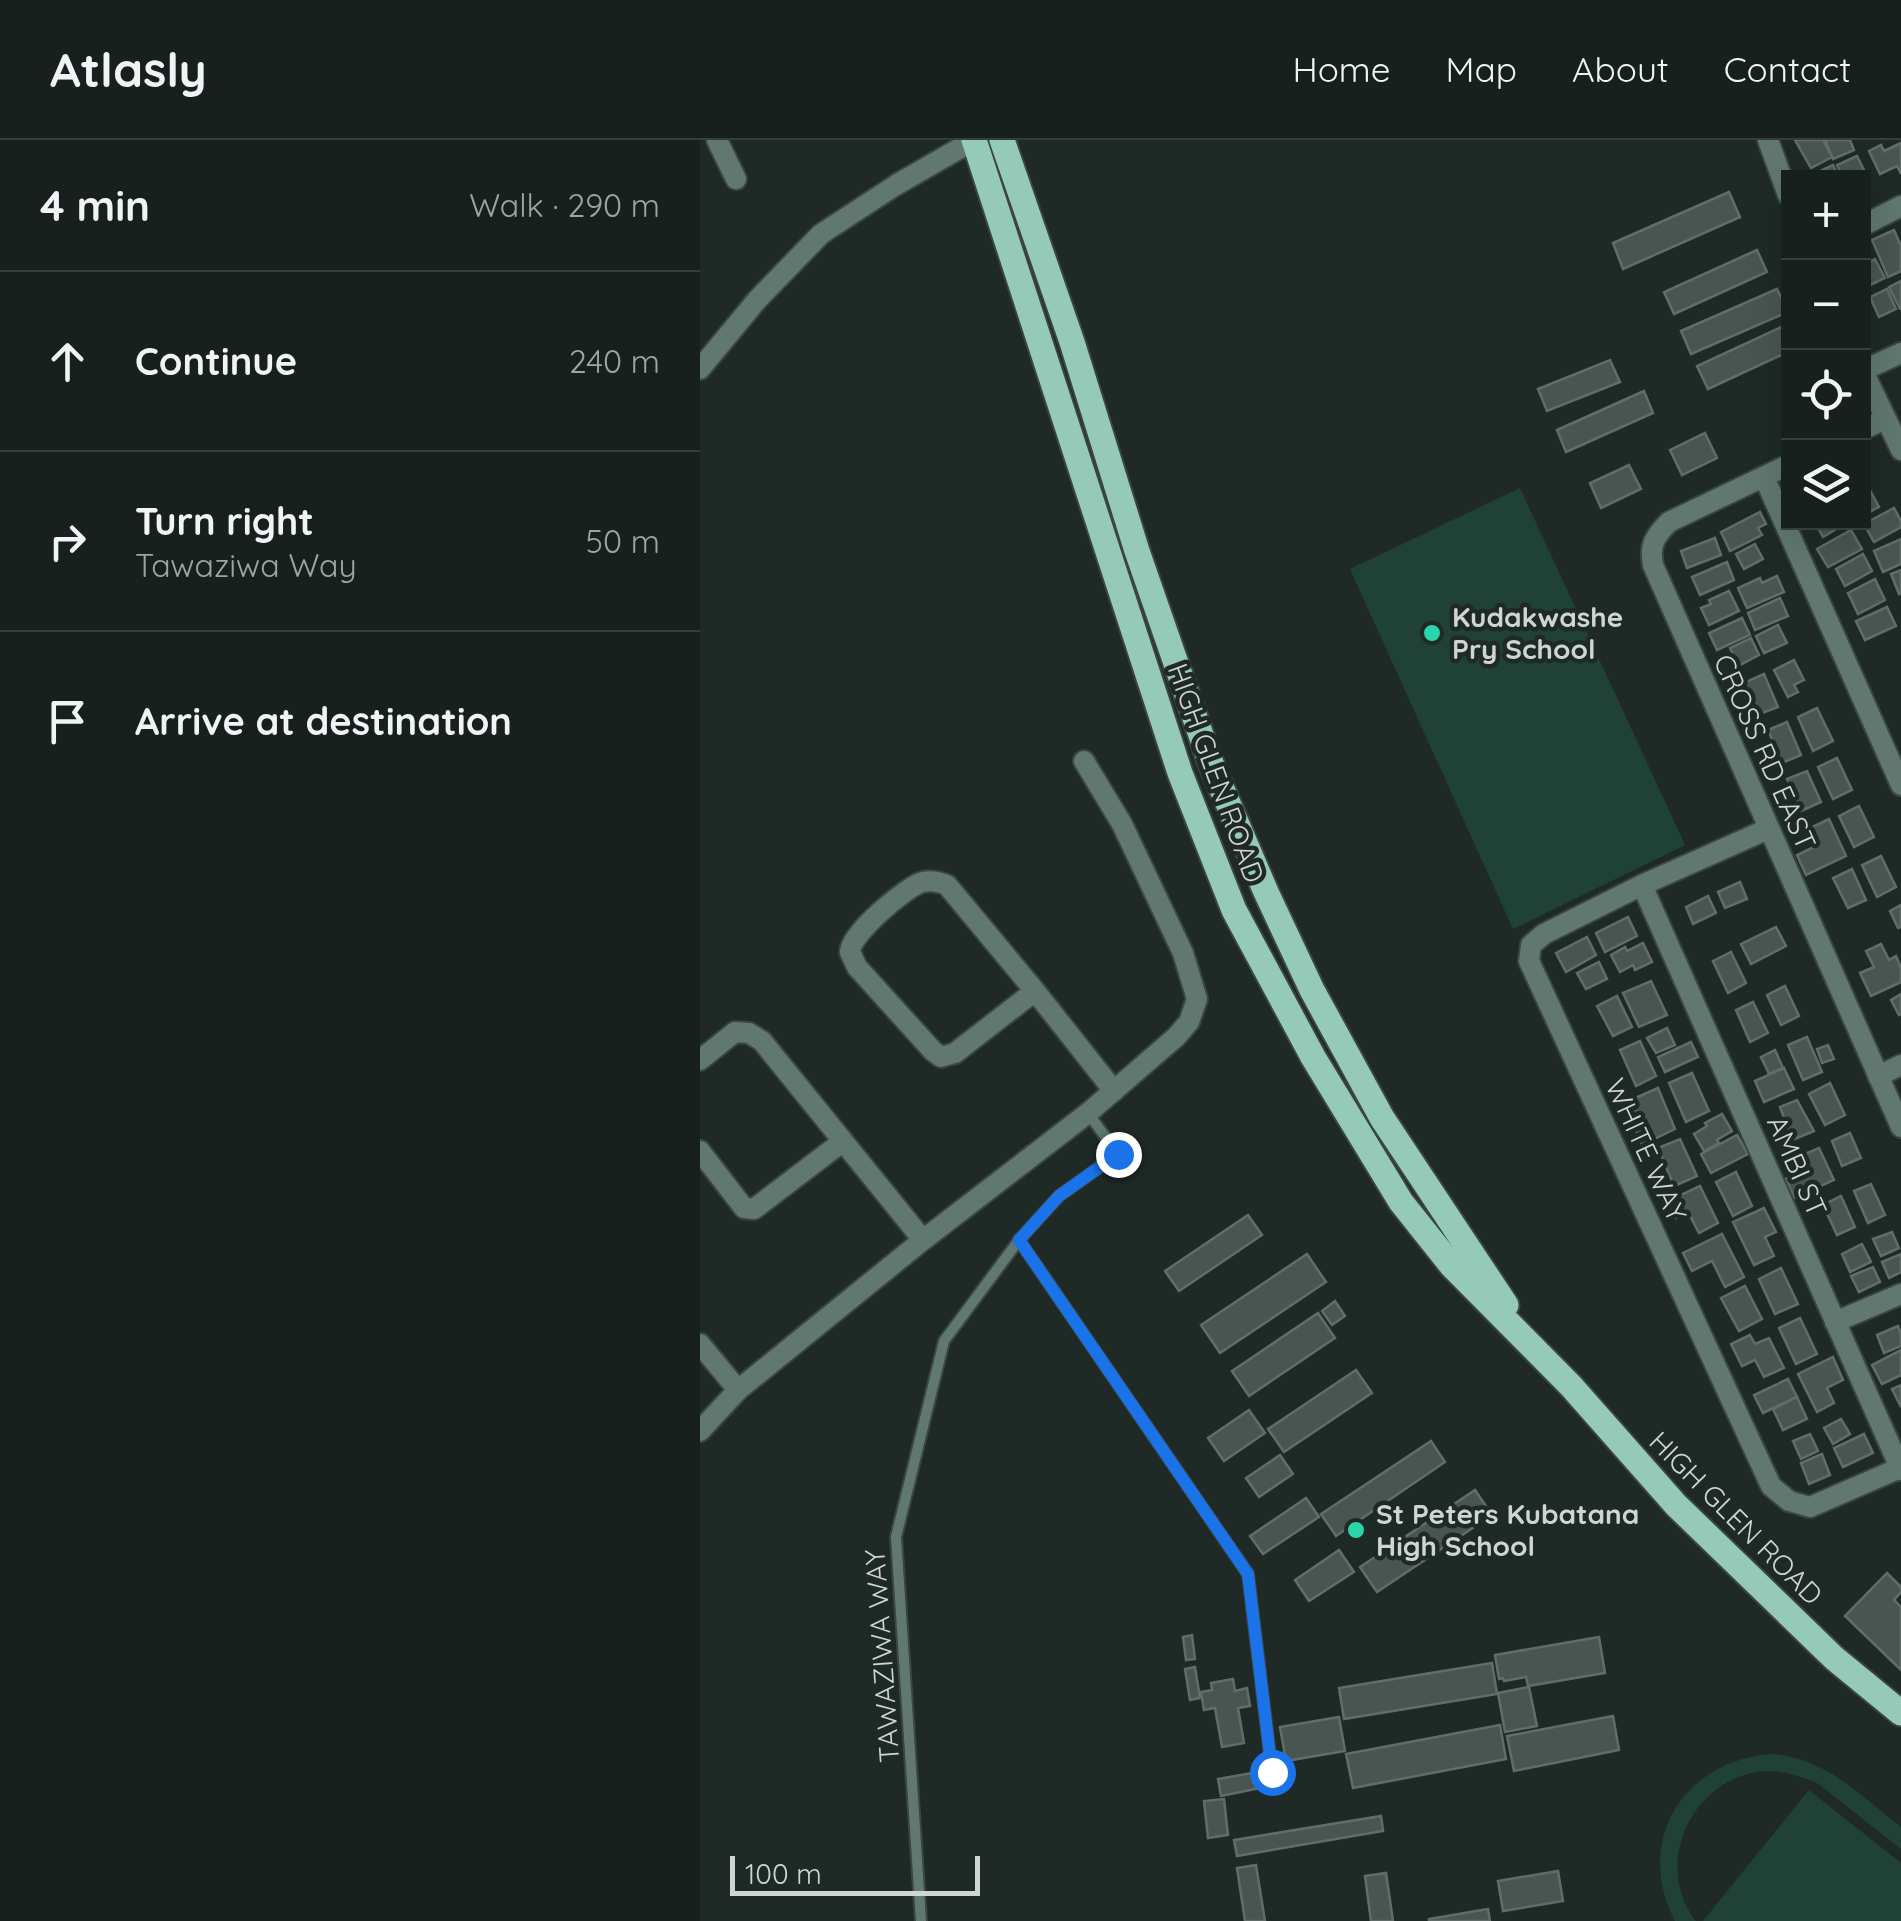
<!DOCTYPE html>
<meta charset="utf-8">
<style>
body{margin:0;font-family:Quicksand,sans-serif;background:#202825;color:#f1f3f6}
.controls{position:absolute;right:30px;top:30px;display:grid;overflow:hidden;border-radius:0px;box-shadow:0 10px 40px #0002}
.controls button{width:90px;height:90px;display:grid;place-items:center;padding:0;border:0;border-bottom:2px solid #363e3b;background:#17201c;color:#f1f3f6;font:50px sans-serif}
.scale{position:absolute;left:30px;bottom:25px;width:250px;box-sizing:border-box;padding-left:10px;border:5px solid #ced5d2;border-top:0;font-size:28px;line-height:35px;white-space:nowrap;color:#ced5d2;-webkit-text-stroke:8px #1f2a26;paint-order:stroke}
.stop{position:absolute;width:30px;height:30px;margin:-22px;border:8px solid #1a73e8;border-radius:50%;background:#fff}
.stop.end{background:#1a73e8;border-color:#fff;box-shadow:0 2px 10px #0008}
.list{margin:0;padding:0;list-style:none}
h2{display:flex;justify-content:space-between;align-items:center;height:130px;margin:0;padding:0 40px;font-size:42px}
h2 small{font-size:32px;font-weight:400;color:#9ea3a3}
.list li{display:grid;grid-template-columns:65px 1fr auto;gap:30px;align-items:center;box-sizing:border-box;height:180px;padding:0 40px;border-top:2px solid #363e3b}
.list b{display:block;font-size:38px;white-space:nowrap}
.list p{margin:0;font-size:32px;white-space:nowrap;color:#9ea3a3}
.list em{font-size:32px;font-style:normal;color:#9ea3a3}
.icon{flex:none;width:55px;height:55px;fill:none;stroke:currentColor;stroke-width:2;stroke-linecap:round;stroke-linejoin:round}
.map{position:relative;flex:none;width:1201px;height:1781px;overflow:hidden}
header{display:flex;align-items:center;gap:60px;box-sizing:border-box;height:140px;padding:0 50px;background:#17201c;border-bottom:2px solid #363e3b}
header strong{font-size:48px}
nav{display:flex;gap:55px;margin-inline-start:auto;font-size:35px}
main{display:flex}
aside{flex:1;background:#17201c}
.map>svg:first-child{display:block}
</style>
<header>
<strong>Atlasly</strong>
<nav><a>Home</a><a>Map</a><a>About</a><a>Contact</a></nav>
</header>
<main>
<aside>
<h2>4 min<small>Walk · 290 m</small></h2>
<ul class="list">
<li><svg class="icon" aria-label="ahead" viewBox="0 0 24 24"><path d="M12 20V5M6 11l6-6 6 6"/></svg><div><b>Continue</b></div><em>240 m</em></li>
<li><svg class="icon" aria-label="right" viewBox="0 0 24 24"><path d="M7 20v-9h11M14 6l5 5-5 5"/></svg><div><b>Turn right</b><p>Tawaziwa Way</p></div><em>50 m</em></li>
<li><svg class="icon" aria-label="arrive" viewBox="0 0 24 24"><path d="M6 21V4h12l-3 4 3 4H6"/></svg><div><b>Arrive at destination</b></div></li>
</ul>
</aside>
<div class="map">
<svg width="1201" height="1781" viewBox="0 0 1201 1781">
<rect width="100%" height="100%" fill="#1f2a26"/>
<g fill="#204136">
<path d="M820,348L985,705L813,789L650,429Z"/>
<path d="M1073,1614C1127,1619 1160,1655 1201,1687V1709L1117,1643C1102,1637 1088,1632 1072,1631C997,1630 949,1721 996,1781H975C933,1701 984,1619 1073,1614Z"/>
<path d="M1109,1650L1201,1723V1781H1003Z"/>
</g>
<g fill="#495551" stroke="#606d69" stroke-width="2.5">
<path d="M1095,0H1123L1132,17L1111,28Z"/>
<path d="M1125,0H1150L1154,10L1133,19Z"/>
<path d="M1201,3V34L1197,26L1180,34L1169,11L1181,5L1184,11Z"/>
<path d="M1157,16L1169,40L1164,43V38H1143L1137,25Z"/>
<path d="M1133,25L1139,38H1116L1114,34Z"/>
<path d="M1029,52L1040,77L923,129L913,103Z"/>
<path d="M1194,90L1201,106V131L1188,137L1172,100Z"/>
<path d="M1057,110L1067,132L974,174L964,152Z"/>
<path d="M1175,119L1185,138L1164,148V125Z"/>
<path d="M1201,141V169H1200L1189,147Z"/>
<path d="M1077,149L1088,172L991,214L981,191Z"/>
<path d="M1187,149L1196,169L1179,177L1170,157Z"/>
<path d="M1088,184V212L1008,249L997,226Z"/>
<path d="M910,220L920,242L847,271L838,249Z"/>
<path d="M944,251L953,273L866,312L857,290Z"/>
<path d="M1005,293L1017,318L982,335L970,310Z"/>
<path d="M929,325L941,349L901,368L890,343Z"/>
<path d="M1171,352L1179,367L1164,375V356Z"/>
<path d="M1194,368L1201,381V387L1174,402L1164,384Z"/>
<path d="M1060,372L1066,384L1058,388L1062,395L1030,411L1021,392Z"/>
<path d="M1115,382H1148L1123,397Z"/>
<path d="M1151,390L1162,409L1128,427L1117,409Z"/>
<path d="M1015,398L1021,415L987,428L981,411Z"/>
<path d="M1201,399V424L1183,432L1174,411Z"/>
<path d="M1055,404L1063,419L1044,429L1036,414Z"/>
<path d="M1163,414L1172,431L1145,446L1136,429Z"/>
<path d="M1027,422L1034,440L1000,455L992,437Z"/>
<path d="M1201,430V454H1199L1191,434Z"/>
<path d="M1077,436L1084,452L1047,468L1038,448L1060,438L1062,443Z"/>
<path d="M1175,439L1185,460L1158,474L1148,453Z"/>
<path d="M1029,451L1039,471L1009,485L1001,468L1011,464L1009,460Z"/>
<path d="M1080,458L1088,476L1055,490L1048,473Z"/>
<path d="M1187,467L1196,486L1165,500L1156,481Z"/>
<path d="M1042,478L1050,495L1017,510L1009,493Z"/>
<path d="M1078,485L1087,503L1064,513L1056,496Z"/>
<path d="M1051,498L1059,515L1038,526L1030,508Z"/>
<path d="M1094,520L1104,540L1094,545L1098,552L1088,557L1074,530Z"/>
<path d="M1064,534L1078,567L1057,575L1044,543Z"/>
<path d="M1117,568L1133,601L1113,611L1098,577Z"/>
<path d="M1087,582L1101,615L1082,623L1068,590Z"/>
<path d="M1137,618L1152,650L1133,659L1118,627Z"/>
<path d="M1107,631L1121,662L1101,671L1087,639Z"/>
<path d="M1159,666L1174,697L1154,707L1139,676Z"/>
<path d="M1129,679L1146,716L1106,735L1097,715L1118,705L1110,688Z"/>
<path d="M1181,716L1196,747L1177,757L1162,725Z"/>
<path d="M1152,729L1166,760L1148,768L1133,738Z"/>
<path d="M1040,742L1047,759L1025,768L1018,752Z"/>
<path d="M1008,756L1016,773L993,784L986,767Z"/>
<path d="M1201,765V787L1198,788L1190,771Z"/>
<path d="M928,777L937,796L905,812L896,793Z"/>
<path d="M1076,787L1086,806L1051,824L1041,804Z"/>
<path d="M887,797L896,815L866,832L856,813Z"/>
<path d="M943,803L952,822L935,830L933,825L920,832L911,815L925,807L927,811Z"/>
<path d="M1181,804L1189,820L1196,816L1201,828V842L1171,856L1160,833L1174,827L1166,811Z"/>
<path d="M1031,812L1046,843L1028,853L1013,821Z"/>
<path d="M899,822L907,839L886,849L877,833Z"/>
<path d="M951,841L967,875L939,887L923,853Z"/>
<path d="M1085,846L1099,876L1081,885L1067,855Z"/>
<path d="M1201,854V874L1199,875L1191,860Z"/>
<path d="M917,856L932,887L913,896L897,866Z"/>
<path d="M1053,862L1068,893L1050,902L1036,870Z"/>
<path d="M967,888L975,905L956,913L947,898Z"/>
<path d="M1107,897L1122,932L1103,940L1088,905Z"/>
<path d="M940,901L956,936L936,946L920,910Z"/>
<path d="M991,902L998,917L965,932L958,917Z"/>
<path d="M1128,905L1134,919L1122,923L1117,909Z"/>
<path d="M1075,910L1083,928L1069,934L1061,917Z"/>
<path d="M1084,928L1094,949L1064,962L1055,941Z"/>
<path d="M992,933L1009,971L986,982L969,943Z"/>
<path d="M1130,943L1145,975L1125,985L1109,954Z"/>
<path d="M958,948L975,989L942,1005L924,963Z"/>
<path d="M1097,960L1114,991L1092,1000L1080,967Z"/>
<path d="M1022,974L1032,991L1017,1000L1019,1003L1004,1011L994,994L1007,986L1005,983Z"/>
<path d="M1150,993L1161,1018L1142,1026L1132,1001Z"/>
<path d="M1037,995L1048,1014L1011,1033L1001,1014Z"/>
<path d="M980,999L997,1036L974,1046L958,1008Z"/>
<path d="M1119,1008L1134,1040L1094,1058L1086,1039L1106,1030L1100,1016Z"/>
<path d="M1036,1032L1052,1066L1033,1076L1016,1042Z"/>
<path d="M1171,1044L1185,1075L1168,1083L1154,1051Z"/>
<path d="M1000,1046L1018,1083L999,1093L988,1072L976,1078L968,1061Z"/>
<path d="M1141,1056L1155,1087L1137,1095L1123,1065Z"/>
<path d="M1064,1068L1076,1092L1065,1097L1074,1116L1054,1125L1033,1082Z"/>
<path d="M548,1075L562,1095L479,1151L465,1131Z"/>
<path d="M1192,1092L1199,1108L1181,1116L1173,1099Z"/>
<path d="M1022,1094L1044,1137L1025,1147L1012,1121L992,1131L983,1113Z"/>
<path d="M1162,1104L1171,1122L1150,1132L1142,1114Z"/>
<path d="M607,1114L626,1142L520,1213L501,1185Z"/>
<path d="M1201,1114V1132L1189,1138L1182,1122Z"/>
<path d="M1173,1127L1180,1142L1159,1152L1151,1136Z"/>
<path d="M1081,1128L1098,1164L1075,1174L1059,1139Z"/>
<path d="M1045,1146L1062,1179L1039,1191L1021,1158Z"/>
<path d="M635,1161L645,1176L632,1185L622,1171Z"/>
<path d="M618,1173L635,1198L549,1256L532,1231Z"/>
<path d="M1100,1178L1117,1214L1096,1224L1079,1188Z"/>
<path d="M1198,1186L1201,1194V1206L1184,1213L1177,1195Z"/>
<path d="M1050,1195L1055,1204L1069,1198L1084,1228L1064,1237L1055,1220L1042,1226L1031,1204Z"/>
<path d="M1201,1210V1235L1182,1244L1172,1225Z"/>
<path d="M1133,1217L1143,1240L1127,1248L1134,1263L1117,1272L1098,1234Z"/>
<path d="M656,1230L672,1253L584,1312L568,1289Z"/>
<path d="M1088,1239L1097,1257L1063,1273L1054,1255Z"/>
<path d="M1201,1245V1267L1192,1249Z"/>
<path d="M1097,1257L1107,1279L1083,1290L1073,1269Z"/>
<path d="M549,1270L565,1293L524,1321L508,1298Z"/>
<path d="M1141,1279L1150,1294L1133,1304L1124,1288Z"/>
<path d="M1110,1294L1118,1311L1101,1319L1093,1301Z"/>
<path d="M1164,1294L1173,1313L1143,1327L1134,1308Z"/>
<path d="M731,1301L745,1322L636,1396L621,1374Z"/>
<path d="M1122,1314L1130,1335L1109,1344L1101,1323Z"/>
<path d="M580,1315L593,1334L559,1357L546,1338Z"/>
<path d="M775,1350L792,1375L677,1452L660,1427Z"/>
<path d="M606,1358L619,1377L563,1414L550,1396Z"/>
<path d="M639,1410L654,1432L609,1461L595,1440Z"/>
<path d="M1187,1433L1201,1447V1452L1194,1460L1201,1467V1530L1145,1476Z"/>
<path d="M492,1495L495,1519L486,1520L483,1497Z"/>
<path d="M899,1497L905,1533L828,1546L826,1537L804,1541L803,1538L799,1539L795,1515Z"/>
<path d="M792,1523L797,1554L644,1579L639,1548Z"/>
<path d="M495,1527L500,1558L490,1560L485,1529Z"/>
<path d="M533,1539L535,1551L547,1548L550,1566L538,1568L544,1603L522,1607L515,1568L504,1570L501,1552L512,1550L511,1543Z"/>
<path d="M829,1547L837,1586L805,1592L798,1553Z"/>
<path d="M913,1576L919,1610L814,1631L807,1596Z"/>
<path d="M639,1577L645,1611L586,1621L580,1587Z"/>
<path d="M800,1585L806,1619L653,1648L646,1614Z"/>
<path d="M558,1632L560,1648L521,1656L518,1639Z"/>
<path d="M524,1659L528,1695L508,1698L504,1661Z"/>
<path d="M681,1676L683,1691L537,1716L534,1700Z"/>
<path d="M556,1725L565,1781H545L537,1728Z"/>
<path d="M858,1731L863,1761L803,1771L798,1741Z"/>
<path d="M686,1733L693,1781H671L665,1736Z"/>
<path d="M788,1769L790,1781H729V1779Z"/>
</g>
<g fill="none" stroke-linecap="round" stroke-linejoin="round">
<defs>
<g id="service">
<path d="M319,1100L548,1434L572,1632"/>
<path d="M221,1781L196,1397L244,1201L319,1100L359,1056L418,1014L388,973"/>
</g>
<g id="minor">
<path d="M17,0L36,39"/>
<path d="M1068,0L1088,55"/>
<path d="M1164,85L1201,66"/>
<path d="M0,229L57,160L121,94L196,45L274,0"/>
<path d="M1164,230L1201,213"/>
<path d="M1164,233L1201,310"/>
<path d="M1164,289L1185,279"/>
<path d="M1088,325L969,382C955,396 949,405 953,425L1201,987"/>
<path d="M1064,337L1201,645"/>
<path d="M1068,689L942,745L844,794L831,805L829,821L1071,1346L1089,1361L1110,1367L1200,1328"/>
<path d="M942,745L1201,1330"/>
<path d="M335,851L255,913L241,917L233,911L157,827C156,825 151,814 150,812C149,795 208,745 223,742C232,740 239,742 247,745L335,851L414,951"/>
<path d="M0,920L35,892L49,893L62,901L223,1100"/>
<path d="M1178,936L1201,925"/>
<path d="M0,1011L44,1068L54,1069L142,1002"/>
<path d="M1135,1182L1201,1154"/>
<path d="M0,1204L38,1250L223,1100L388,973L476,897L489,882L497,859L483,813L422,684L384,621"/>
<path d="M0,1291L38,1250"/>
</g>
<g id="primary">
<path d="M274,0L480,633L534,770L613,917L701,1062L752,1126L871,1246L976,1365L1134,1518L1201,1573"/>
<path d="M302,0L372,202L437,411L510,621L566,752L612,850L682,978L806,1165"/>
</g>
</defs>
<use href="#service" stroke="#3b4542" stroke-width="14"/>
<use href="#minor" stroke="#3b4542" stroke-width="24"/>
<use href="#primary" stroke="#3b4542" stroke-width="29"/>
<use href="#service" stroke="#607870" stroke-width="10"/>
<use href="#minor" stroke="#607870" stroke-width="20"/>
<use href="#primary" stroke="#96cab8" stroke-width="25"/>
</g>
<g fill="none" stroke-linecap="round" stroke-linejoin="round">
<path stroke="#1a73e8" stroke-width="12" d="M418,1014L359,1056L319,1100L548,1434L572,1632"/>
</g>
<g fill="#2bd5ac" stroke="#1f2a26" stroke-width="4">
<circle cx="732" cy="493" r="10"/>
<circle cx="656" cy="1390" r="10"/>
</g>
<g text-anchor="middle" stroke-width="9" stroke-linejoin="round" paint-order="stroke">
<g font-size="28" font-weight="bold" fill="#ced5d2" stroke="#1f2a26" text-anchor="start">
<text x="752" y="487">Kudakwashe<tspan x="752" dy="32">Pry School</tspan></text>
<text x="676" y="1384">St Peters Kubatana<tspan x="676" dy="32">High School</tspan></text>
</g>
<g font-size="28" fill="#ced5d2" stroke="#1f2a26">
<text transform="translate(1065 612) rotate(66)" y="10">CROSS RD EAST</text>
<text transform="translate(516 633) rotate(70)" y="10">HIGH GLEN ROAD</text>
<text transform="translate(946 1010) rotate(65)" y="10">WHITE WAY</text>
<text transform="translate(1097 1026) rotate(66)" y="10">AMBI ST</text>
<text transform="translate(1036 1378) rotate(45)" y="10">HIGH GLEN ROAD</text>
<text transform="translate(182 1516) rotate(-94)" y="10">TAWAZIWA WAY</text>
</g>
</g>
</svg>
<div class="controls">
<button>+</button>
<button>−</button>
<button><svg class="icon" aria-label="locate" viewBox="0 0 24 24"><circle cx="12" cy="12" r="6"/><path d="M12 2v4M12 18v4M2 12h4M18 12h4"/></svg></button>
<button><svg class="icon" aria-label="layers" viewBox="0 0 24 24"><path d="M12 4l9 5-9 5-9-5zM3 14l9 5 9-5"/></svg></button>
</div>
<div class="scale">100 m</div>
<div class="stop" style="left:572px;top:1632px"></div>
<div class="stop end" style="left:418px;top:1014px"></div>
</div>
</main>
